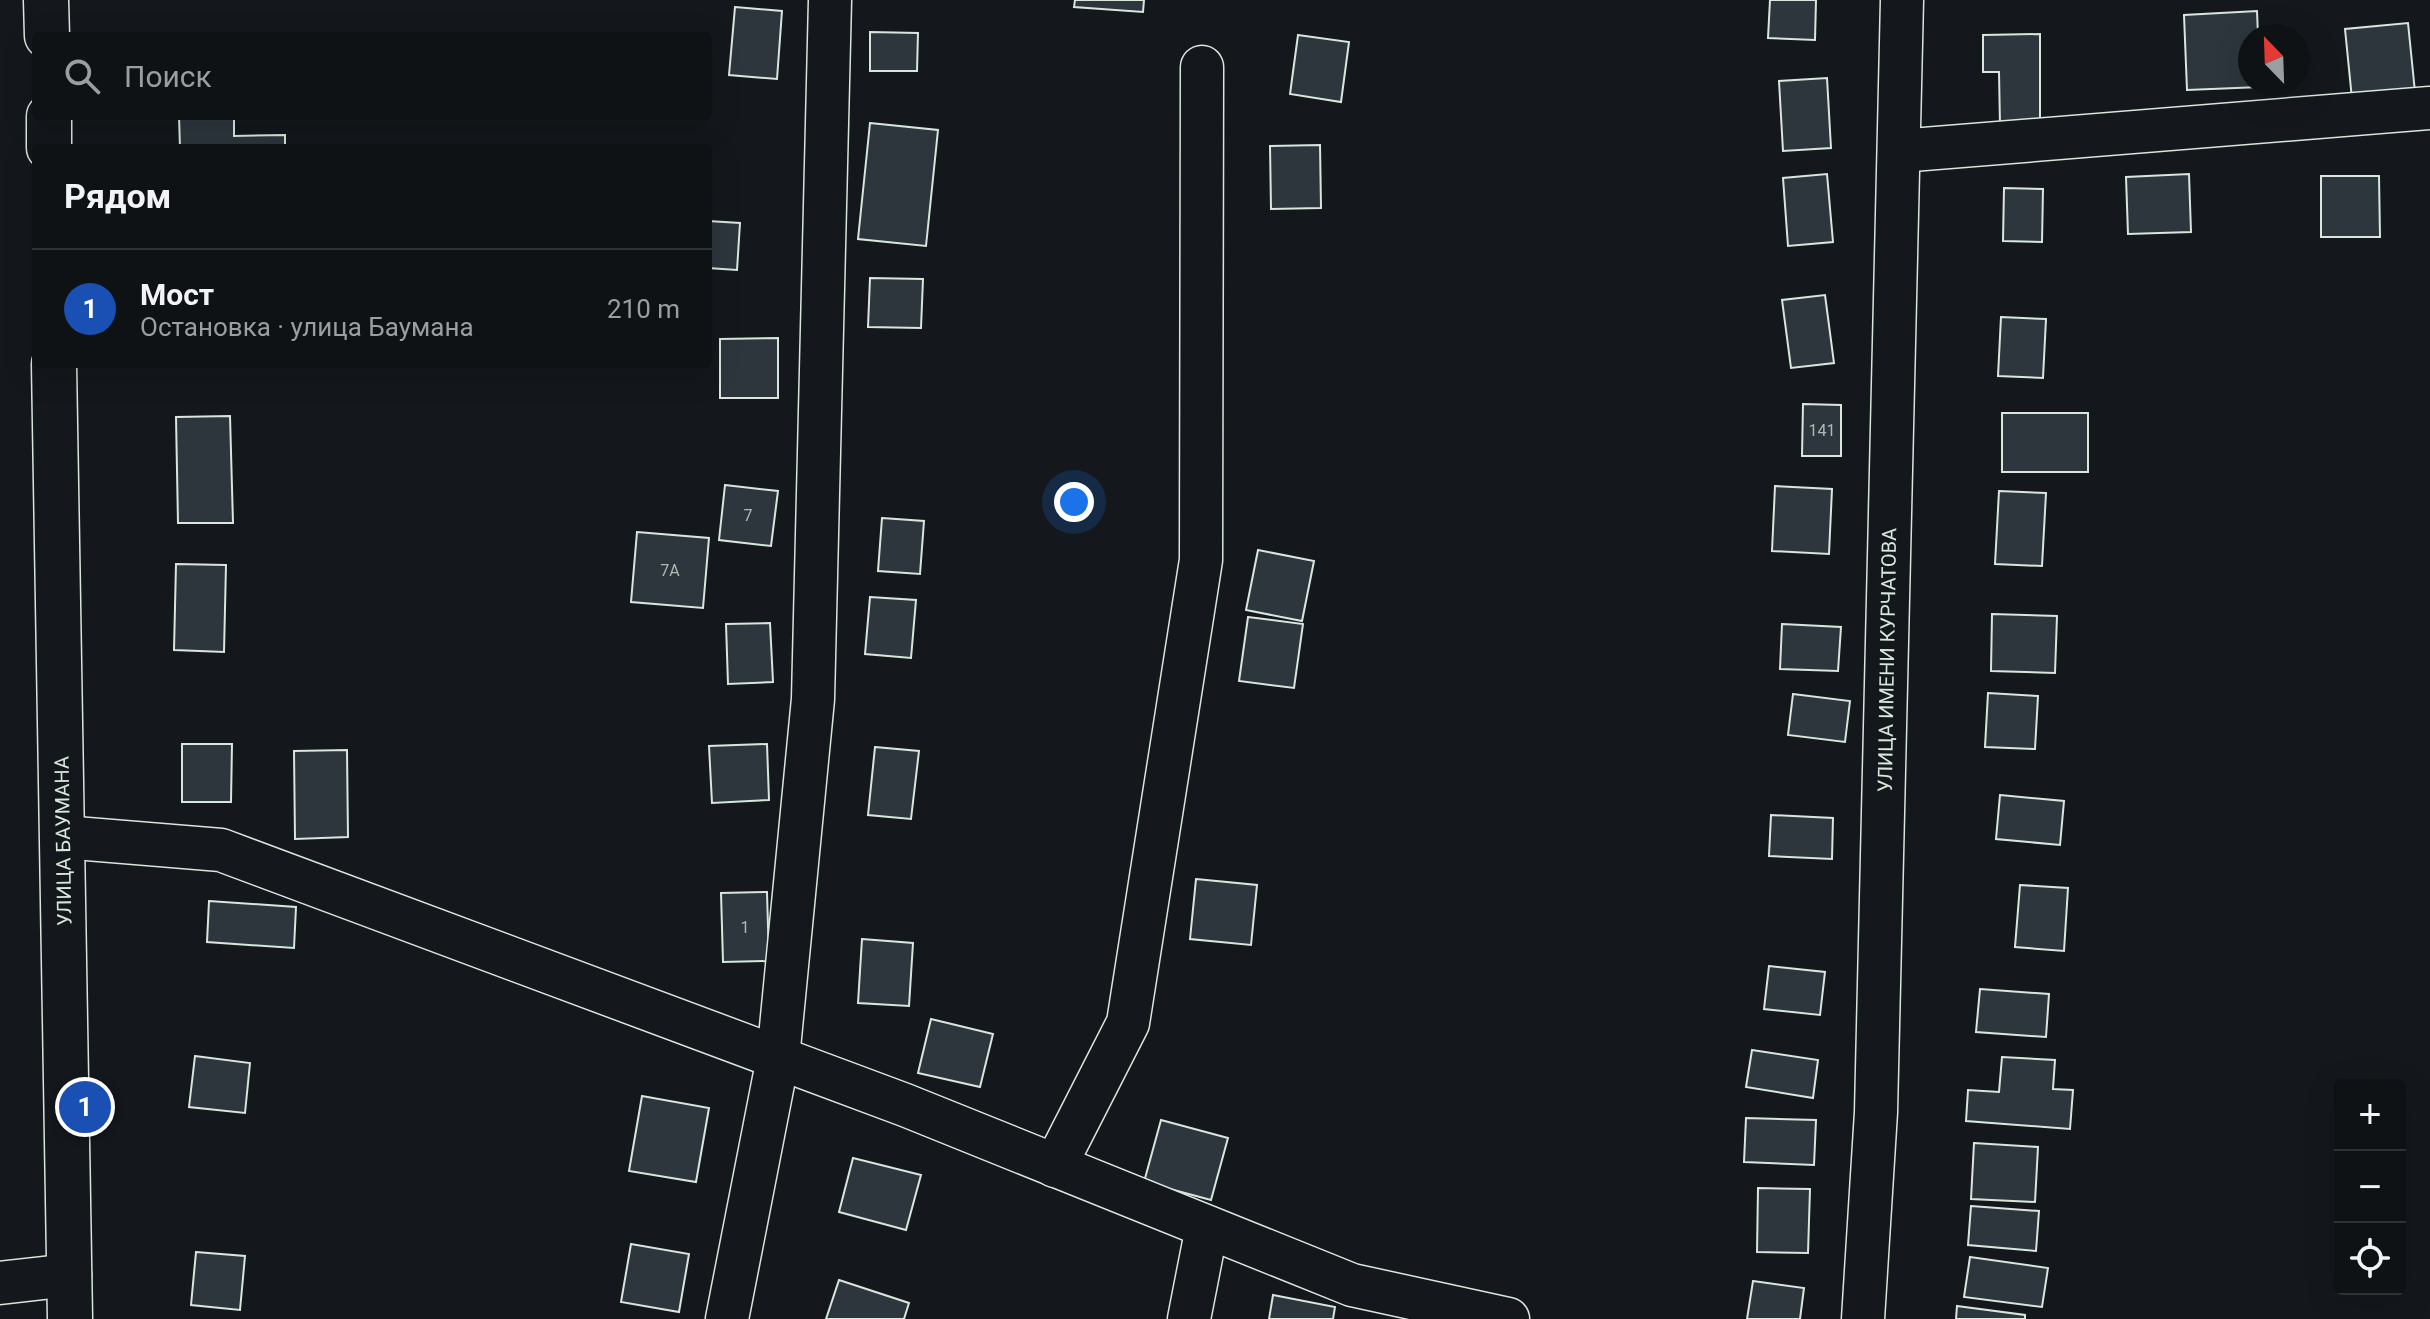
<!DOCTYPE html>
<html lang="ru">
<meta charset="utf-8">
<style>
body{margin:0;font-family:Roboto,sans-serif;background:#181b1e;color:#f1f3f6}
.controls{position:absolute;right:24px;bottom:24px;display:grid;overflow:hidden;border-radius:8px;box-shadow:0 8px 32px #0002}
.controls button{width:72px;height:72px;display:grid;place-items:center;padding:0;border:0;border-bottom:2px solid #2f3234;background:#0f1215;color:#f1f3f6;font:40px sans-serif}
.compass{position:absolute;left:2238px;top:24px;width:72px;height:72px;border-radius:50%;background:#0f1215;box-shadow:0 8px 32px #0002;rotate:337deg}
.you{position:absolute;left:1074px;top:502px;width:28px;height:28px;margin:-20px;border:6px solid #fff;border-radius:50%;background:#1a73e8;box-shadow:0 0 0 12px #1a73e833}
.badge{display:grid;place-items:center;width:52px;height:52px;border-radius:50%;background:#ffb74d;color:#fff;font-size:26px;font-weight:700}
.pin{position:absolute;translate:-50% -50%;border:4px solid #fff;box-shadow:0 2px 8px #0006}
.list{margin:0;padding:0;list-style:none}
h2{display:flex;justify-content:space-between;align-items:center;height:104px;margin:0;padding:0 32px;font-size:34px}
h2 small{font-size:26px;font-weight:400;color:#9b9ea0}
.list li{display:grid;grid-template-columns:52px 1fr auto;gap:24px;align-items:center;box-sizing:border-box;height:120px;padding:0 32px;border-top:2px solid #2f3234}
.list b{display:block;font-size:30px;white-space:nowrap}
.list p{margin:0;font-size:26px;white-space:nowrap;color:#9b9ea0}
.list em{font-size:26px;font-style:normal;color:#9b9ea0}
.icon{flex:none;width:44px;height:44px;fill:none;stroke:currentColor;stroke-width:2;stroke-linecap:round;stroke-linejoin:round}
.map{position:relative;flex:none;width:2430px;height:1319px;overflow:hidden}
.search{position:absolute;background:#0f1215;box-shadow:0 8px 32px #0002;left:32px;top:32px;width:680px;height:88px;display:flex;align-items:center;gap:20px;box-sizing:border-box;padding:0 28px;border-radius:8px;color:#9b9ea0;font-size:30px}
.panel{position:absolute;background:#0f1215;box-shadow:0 8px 32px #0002;left:32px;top:144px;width:680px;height:224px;border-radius:8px}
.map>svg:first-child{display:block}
</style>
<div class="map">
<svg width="2430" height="1319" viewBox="0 0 2430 1319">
<rect width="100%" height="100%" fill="#14181c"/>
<g fill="#2c363c" stroke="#d8e6dc" stroke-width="2">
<path d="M1075,0H1144L1143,12L1074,7Z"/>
<path d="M1770,0H1816L1815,40L1768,38Z"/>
<path d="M735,7L782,11L777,79L729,75Z"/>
<path d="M2257,11L2258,36H2250V84H2260V87L2187,90L2184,15Z"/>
<path d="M2408,23L2415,92L2352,99L2345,29Z"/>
<path d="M870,32L918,33L917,71H870Z"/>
<path d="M2040,34V125H2000L1999,72H1983V35Z"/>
<path d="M1298,35L1349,42L1341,102L1290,94Z"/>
<path d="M1827,78L1831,148L1783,151L1779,81Z"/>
<path d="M179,116H234V136L285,135V148H180Z"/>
<path d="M870,123L938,130L926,246L858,239Z"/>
<path d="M1320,145L1321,208L1271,209L1270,146Z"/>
<path d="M1827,174L1833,242L1788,246L1783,178Z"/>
<path d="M2189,174L2191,232L2128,234L2126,177Z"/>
<path d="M2321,176H2379L2380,237H2321Z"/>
<path d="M2004,188L2043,189L2042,242L2003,241Z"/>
<path d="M708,221L740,223L737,270L708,268Z"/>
<path d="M870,278L923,279L921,328L868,327Z"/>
<path d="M1825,295L1834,363L1791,368L1782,300Z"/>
<path d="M2001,317L2046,319L2043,378L1998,376Z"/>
<path d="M778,338V398H720V339Z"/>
<path d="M1803,404L1841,405V456H1802Z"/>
<rect x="2002" y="413" width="86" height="59"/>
<path d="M230,416L233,523H178L176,417Z"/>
<path d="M725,485L778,491L771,546L719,540Z"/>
<path d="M1775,486L1832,489L1829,554L1772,551Z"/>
<path d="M1999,491L2046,493L2042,566L1995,564Z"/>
<path d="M882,518L924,521L920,574L878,571Z"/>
<path d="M637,532L709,538L703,608L631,602Z"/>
<path d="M1258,550L1314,561L1302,621L1246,610Z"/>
<path d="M176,564L226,565L224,652L174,650Z"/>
<path d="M870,597L916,600L911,658L865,654Z"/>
<path d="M1992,614L2057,616L2055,673L1991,671Z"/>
<path d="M1248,617L1303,624L1294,688L1239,681Z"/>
<path d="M770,623L773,682L728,684L726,624Z"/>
<path d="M1782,624L1841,627L1838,671L1780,669Z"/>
<path d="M1988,693L2038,696L2035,749L1985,747Z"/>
<path d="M1793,694L1850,701L1845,742L1788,735Z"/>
<path d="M182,744H232L231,802H182Z"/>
<path d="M767,744L769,800L712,803L709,746Z"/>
<path d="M875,747L919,751L911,819L868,815Z"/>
<path d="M347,750L348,837L295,839L294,751Z"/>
<path d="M2000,795L2064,801L2060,845L1996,839Z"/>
<path d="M1771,815L1833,818L1832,859L1769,856Z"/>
<path d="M1196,879L1257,885L1251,945L1190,939Z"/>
<path d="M2020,885L2068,888L2064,951L2015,947Z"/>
<path d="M767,892L769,961L723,962L721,893Z"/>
<path d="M209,901L296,907L294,948L207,942Z"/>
<path d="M862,939L913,943L909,1006L858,1003Z"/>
<path d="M1769,966L1825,972L1820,1015L1764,1009Z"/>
<path d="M1980,989L2049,994L2046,1037L1976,1032Z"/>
<path d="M931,1019L993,1034L980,1087L918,1073Z"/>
<path d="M1752,1050L1818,1060L1813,1098L1746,1087Z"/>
<path d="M195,1056L250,1063L245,1113L189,1107Z"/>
<path d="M2002,1057L2055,1060L2053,1089L2073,1090L2070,1129L1966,1121L1968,1090L1999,1092Z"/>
<path d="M642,1096L709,1108L696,1182L629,1171Z"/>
<path d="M1746,1118L1816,1120L1814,1165L1744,1162Z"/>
<path d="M1161,1120L1228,1138L1211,1200L1144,1182Z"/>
<path d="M1974,1143L2038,1147L2035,1202L1971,1199Z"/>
<path d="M853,1158L921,1175L906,1230L839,1212Z"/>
<path d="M1758,1188L1810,1189L1808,1253L1757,1252Z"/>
<path d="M1971,1206L2039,1211L2036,1251L1968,1245Z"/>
<path d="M631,1244L689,1254L679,1312L621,1302Z"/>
<path d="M196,1252L245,1256L240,1310L191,1305Z"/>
<path d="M1970,1257L2048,1268L2042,1307L1964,1297Z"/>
<path d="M839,1280L909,1303L904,1319H826Z"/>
<path d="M1753,1281L1804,1288L1800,1319H1747Z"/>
<path d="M1273,1295L1335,1307L1333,1319H1269Z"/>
<path d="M1957,1306L2025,1315V1319H1956Z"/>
</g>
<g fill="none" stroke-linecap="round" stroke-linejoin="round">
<defs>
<g id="minor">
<path d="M1899,151L2430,108"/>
<path d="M63,837L221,850L905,1105L1352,1285L1508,1319"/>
<path d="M1055,1166L1128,1023L1201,560L1202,67"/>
<path d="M0,1283L70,1275"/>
<path d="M727,1319L778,1058L813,699L830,0"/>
<path d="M1189,1319L1207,1227"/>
<path d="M1863,1319L1876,1112L1902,0"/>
</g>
<g id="major">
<path d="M46,0L47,36"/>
<path d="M49,116V148"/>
<path d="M54,364L70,1319"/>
</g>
</defs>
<use href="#minor" stroke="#d8e6dc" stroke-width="45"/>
<use href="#major" stroke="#d8e6dc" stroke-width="47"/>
<use href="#minor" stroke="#14181c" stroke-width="42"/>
<use href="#major" stroke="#14181c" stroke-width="44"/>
</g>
<g text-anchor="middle" stroke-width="6" stroke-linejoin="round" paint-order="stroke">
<g font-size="16" fill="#adbab4">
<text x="1822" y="436">141</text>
<text x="748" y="521">7</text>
<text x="670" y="576">7А</text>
<text x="745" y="933">1</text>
</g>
<g font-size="20" fill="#d8e6dc" stroke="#14181c">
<text transform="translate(1887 660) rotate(-89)" y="7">УЛИЦА ИМЕНИ КУРЧАТОВА</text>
<text transform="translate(63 841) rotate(-91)" y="7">УЛИЦА БАУМАНА</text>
</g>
</g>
</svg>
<div class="controls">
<button>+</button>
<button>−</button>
<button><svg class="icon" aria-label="locate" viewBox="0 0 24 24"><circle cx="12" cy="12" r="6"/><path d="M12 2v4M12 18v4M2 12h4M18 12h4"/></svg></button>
</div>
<svg class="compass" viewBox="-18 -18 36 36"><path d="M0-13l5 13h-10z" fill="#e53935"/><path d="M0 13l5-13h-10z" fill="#9b9ea0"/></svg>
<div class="you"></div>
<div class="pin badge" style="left:85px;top:1107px;background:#1a4fb4">1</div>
<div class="search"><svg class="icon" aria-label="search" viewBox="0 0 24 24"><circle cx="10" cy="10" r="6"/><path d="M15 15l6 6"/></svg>Поиск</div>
<section class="panel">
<h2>Рядом<small></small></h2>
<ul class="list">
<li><span class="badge" style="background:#1a4fb4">1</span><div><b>Мост</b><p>Остановка · улица Баумана</p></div><em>210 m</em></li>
</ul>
</section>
</div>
